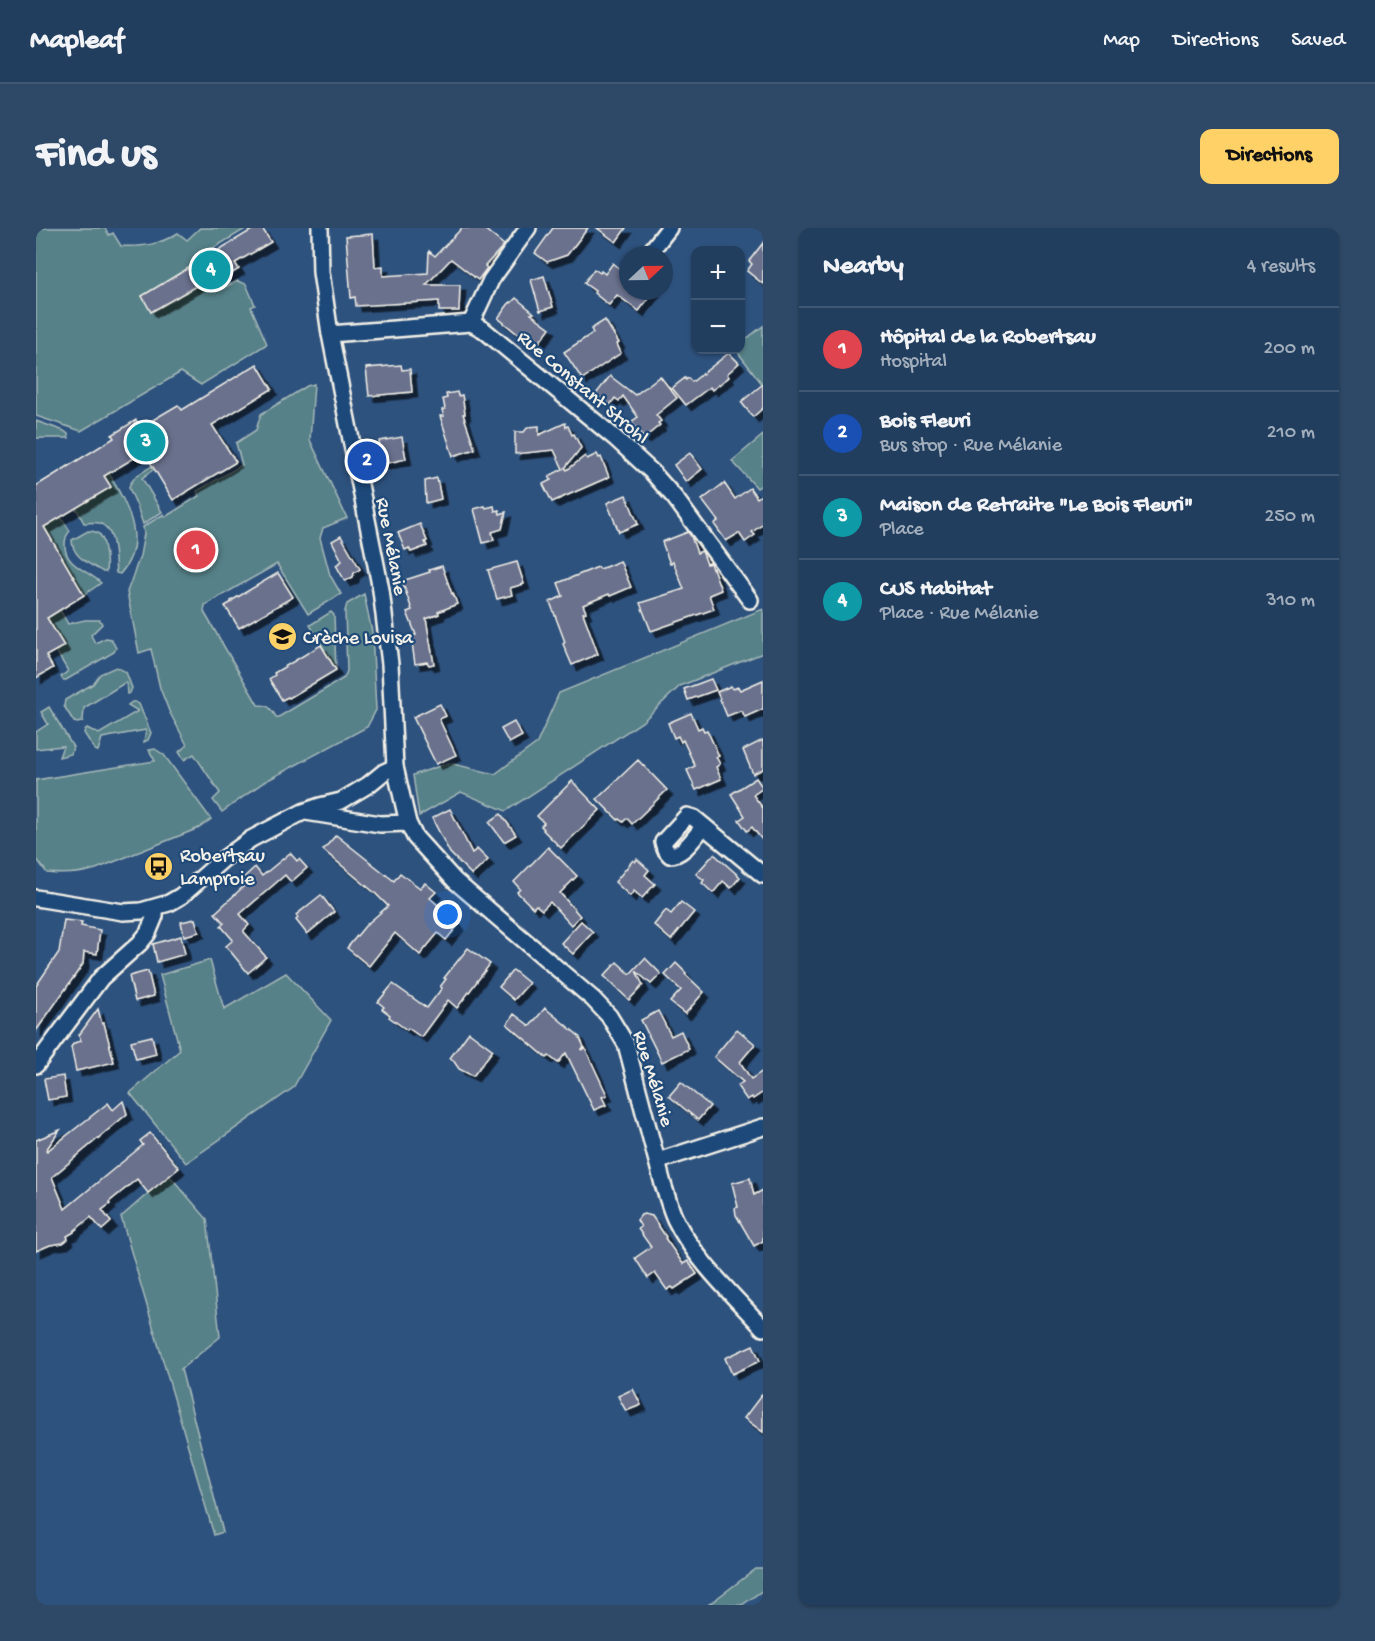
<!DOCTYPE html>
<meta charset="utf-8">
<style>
body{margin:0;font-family:"Gochi Hand",sans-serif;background:#2e4967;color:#f1f3f6}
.controls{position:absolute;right:18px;top:18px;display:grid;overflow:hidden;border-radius:12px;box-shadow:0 2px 4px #0004}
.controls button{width:54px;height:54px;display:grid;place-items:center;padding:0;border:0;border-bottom:2px solid #3f5773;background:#223e5e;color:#f1f3f6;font:30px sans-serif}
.compass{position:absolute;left:583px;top:18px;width:54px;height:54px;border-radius:50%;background:#223e5e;box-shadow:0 2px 4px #0004;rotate:68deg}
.you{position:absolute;left:412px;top:687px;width:21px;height:21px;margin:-15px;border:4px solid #fff;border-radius:50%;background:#1a73e8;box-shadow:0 0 0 9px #1a73e833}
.badge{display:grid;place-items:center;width:39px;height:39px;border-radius:50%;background:#ffd166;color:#fff;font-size:20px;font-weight:700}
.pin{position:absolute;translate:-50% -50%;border:3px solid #fff;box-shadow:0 2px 6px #0006}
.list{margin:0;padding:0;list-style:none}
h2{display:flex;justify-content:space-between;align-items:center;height:78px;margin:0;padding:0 24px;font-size:26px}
h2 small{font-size:20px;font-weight:400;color:#a2aebc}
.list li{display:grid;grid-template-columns:39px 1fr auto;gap:18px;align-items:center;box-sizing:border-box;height:84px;padding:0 24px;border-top:2px solid #3f5773}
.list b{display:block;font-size:22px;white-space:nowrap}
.list p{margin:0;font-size:20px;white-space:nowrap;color:#a2aebc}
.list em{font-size:20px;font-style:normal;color:#a2aebc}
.map{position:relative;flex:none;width:727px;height:1377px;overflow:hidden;border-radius:12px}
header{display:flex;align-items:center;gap:36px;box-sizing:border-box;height:84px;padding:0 30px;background:#223e5e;border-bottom:2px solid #3f5773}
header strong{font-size:28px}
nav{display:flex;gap:33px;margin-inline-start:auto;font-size:21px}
.intro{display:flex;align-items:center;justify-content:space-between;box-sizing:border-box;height:144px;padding:0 36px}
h1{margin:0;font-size:42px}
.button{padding:15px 27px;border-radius:12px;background:#ffd166;color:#111;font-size:21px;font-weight:700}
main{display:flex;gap:36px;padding:0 36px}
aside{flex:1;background:#223e5e;border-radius:12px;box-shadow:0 2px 4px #0004}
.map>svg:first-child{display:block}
</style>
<header>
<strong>Mapleaf</strong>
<nav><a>Map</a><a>Directions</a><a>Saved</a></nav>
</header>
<div class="intro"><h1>Find us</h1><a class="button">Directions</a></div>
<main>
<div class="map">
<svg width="727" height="1377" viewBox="0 0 727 1377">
<defs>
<filter id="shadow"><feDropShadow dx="5.5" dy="5.5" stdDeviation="0" flood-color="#0009"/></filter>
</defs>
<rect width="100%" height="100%" fill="#2e527e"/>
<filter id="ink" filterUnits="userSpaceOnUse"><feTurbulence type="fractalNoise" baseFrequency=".0167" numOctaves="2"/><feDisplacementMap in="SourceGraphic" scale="12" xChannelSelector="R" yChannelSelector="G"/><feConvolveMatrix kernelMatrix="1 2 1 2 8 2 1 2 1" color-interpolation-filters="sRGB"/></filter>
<g filter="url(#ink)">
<g fill="#578188" stroke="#a6b9b8" stroke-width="1.5">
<path d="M0,0H69L73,7L77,5L85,18C107,19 123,17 142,5L151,12L164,0H211L174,22L176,26L106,68L115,84L176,48L184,62L201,53L210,56L219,77L215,79L231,116L166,156L165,157L145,144L45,203L0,188Z"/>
<path d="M727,98V157L700,122H704L705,115Z"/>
<path d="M278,156L274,212L311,290L287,300L284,310L294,347L305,366L272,386L241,336L169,377L168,384L222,477C235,477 234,481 241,490L308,450L311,443L309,383L311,376L328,366L336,404L340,482L331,499L228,554L186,584L177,572L184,565L158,526L148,532L143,524L151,517L133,483L124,460L115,421L103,425L91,364L104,328L108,306L107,299L128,286L129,289L163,268L161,263L206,237L200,215L220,202L225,186L271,158Z"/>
<path d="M0,193L28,203L32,206L33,210H0Z"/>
<path d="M727,207V256L721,260L696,233Z"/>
<path d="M116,238L118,241L106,250L126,284L107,296L101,278L93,260L94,256L100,248Z"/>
<path d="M73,245C91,278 113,313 84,346L80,345C78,330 81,301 63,295C59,294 52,295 48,295L40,280L68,248Z"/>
<path d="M25,289L34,303C30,307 29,310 29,316C28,338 52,342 65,355L48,367L8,299Z"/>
<path d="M52,303C56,303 58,303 62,305C70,310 71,336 70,344H67C54,336 36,329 36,312Z"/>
<path d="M0,350L20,384L24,382L32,396L49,392H64L66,396L55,407L59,415L70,410L75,411L80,420L78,424L30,452H27L25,449L32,443L20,423L28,418L0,371Z"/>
<path d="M727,381V425L644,458L606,494L470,583L425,564L383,588L377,547L413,535L459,546L501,515L523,465Z"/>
<path d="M295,384L298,387L300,442L274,397Z"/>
<path d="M80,439L90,444L96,460L94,465L91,466L90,454L48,480L47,493L42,495L38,494L28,478L29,472L57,456L64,446Z"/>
<path d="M96,474H99L103,476L115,505L112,512L108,514L110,502L66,510L62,523L59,522L48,505L49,502L51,500L63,506L102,483L92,477Z"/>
<path d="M13,479L37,519L35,526L23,529L27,518L0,521V504L12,496L5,484Z"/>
<path d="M119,521L128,527L175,591L163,600L60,641C43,646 29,647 11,645L0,630V552L119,533L113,522Z"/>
<path d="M174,732L188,781L250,745L295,792L257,860L150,935L94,865L144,822L124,747Z"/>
<path d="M133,947L171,991L184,1109L145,1141L187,1304L178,1307L85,989Z"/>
<path d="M720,1341H727V1362L706,1377H672Z"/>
</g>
<g fill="#6a718d" stroke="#f4f1e8" stroke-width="1.5" filter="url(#shadow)">
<path d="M219,0H226L235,14L199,35L203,41L190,49L186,43L115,84L106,68Z"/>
<path d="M426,0H447L468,17L449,38L451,40L442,52L415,31L390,57H424L423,83H403V73L320,78L319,69L315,70L310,8L337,6L339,39L347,38V48L392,45L393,23L399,28Z"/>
<path d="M517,0H552L531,27L511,34L499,25Z"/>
<path d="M561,0H590L580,14Z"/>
<path d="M727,15V56L711,43L716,36L713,33Z"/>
<path d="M577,35L592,47V63H618L603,83L581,67L573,77L558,65L559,63L548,55L558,41L564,45L565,43L569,46Z"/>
<path d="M508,48L517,79L504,83L495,52Z"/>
<path d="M480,70L498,85L495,86L514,100L499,120L462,90L474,74L475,75Z"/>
<path d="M569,92L583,115L581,116L585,125L546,151L528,124L557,105L555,101Z"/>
<path d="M693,125L703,135L691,146L693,149L676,162L674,159L650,177L636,160L649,150L650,152L652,150L656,154Z"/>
<path d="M221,136L236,161L176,197L200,234L137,272L108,224L68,248L75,259L8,299L48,367L11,390L28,418L10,428L17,440L0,450V258L78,210L76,207L100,192L105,199L142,177L146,182Z"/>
<path d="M365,137L366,142L374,141L376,164L333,168L330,140Z"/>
<path d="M574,148L599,167L624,148L641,170L620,187L625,193L622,195L624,197L608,210L595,194L602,189L587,168L583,173L579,170L574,177L560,166Z"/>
<path d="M727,156V180L717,189L705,174Z"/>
<path d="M421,164L422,168L426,167L429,186H427L439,221L417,228L404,188H408L406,182L409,181L407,171L411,170L410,166Z"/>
<path d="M529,195L530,199L532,198L536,207L538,206L545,220L529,240L531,242L549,228L551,231L561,226L563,230L565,229L573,249L516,274L507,256L515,252L513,248L527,241L518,222L479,226V204H488L492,199L503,198V207Z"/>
<path d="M366,209L370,231L347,236L343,213Z"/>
<path d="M654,225L666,241L650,254L638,237Z"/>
<path d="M401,250L405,271L390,275L389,253Z"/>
<path d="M688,255L699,271L714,260L721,270L727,266V296L716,304L719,307L709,314L703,305L690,313L678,296L682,293L666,272Z"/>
<path d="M590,267L602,296L583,304L571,275Z"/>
<path d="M449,278L450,280L458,278L459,283L463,282L464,286L470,284L466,301L456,304L458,312L447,315L438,281Z"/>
<path d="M384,296L391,313L389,314L391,318L375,324L373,320L369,322L362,305Z"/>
<path d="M652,304L655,308L661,325L666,323L671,336L674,335L676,341L677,340L685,362L673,367L678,381L615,403L604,375L648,361L637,334L634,336L626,314Z"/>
<path d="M305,308L324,341L318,345L317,349L309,353L300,337L306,333L296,313Z"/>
<path d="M584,333L595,359L574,368L573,366L547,377L550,384L547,385L562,426L536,437L527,416L529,414L514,374L527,368L522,355L562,339L564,341Z"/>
<path d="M481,334L488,356L474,360L476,367L461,371L452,342Z"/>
<path d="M406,338L416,366L417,365L421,376L402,384L403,386L390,391L398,436L393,437L391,434L379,436L375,408L380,407L371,384L376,382L366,353L394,344L393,342Z"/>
<path d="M242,345L257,369L203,400L189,378L196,374L195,373Z"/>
<path d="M285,417L300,442L253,470L252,469L246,472L233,451L239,447L238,445Z"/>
<path d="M675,451L680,462L652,472L648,461Z"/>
<path d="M727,452V481L709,489L706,483H704L691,488L681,464L695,458L697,461L702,459L704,462Z"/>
<path d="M404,476L410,488L403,491L420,527L400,536L377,489Z"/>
<path d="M655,485L662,501L666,499L668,503L671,502L683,528L680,529L684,536L680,539L685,551L660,562L651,542L659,538L647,512L645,514L642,508L638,510L632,495Z"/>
<path d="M478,494L486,508L473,515L465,501Z"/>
<path d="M727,512V541L717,546L707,522Z"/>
<path d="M602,532L631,562L596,596L591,590L587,594L583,591L582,592L561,571Z"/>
<path d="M720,550L727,560L717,567L727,580V613L716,599L711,603L703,592L709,588L695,566Z"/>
<path d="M536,553L564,582L525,620L507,602L508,601L505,598L508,595L501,588Z"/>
<path d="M414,581L436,625L441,621L452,632L436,647L414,625L396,590Z"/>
<path d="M465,586L480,607L468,614L453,594Z"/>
<path d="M300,607L358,653L364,645L384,660L389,655L400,664L394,670L423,696L410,712L402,705L384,727L359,705L333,738L311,720L330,697L352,678L339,665L287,622Z"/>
<path d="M512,619L541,648L524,665L544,688L535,697L514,674L506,682L500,677L497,680L481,664L484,661L478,654Z"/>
<path d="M254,625L261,633L263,631L271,640L255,654L249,647L204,686L213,697L208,702V704L230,729L212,745L190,718L197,712L185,698L188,695L179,685L208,658L204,653L219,639L226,648Z"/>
<path d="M678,626L704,649L695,660L687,653L677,665L666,655L668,652L660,646Z"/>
<path d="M601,631L613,642L609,647L619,656L606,670L598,663L594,668L579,654L597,632L599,634Z"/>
<path d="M285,667L298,684L271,706L260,692L262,690L260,687Z"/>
<path d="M645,674L658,684L635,712L618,697L630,682L635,686Z"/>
<path d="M159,691L163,704L148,708L145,694Z"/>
<path d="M28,692L46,694L45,698L64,702L61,726L48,724L47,736L0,803V758L23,724Z"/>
<path d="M545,693L557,704L537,726L525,715Z"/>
<path d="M145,708L149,726L121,734L117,716Z"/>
<path d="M432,720L454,736L421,780L412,772L385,809L372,800L371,802L353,789L354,787L346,781L348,779L342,774L357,756L391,780L406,760L404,759L410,751L408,750Z"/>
<path d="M609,730L625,746L615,756L600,743L607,757L593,772L568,748L581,734L594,746Z"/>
<path d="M640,735L650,745L649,746L668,764L649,786L634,774L645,762L629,747Z"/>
<path d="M477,742L493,755L478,772L463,759Z"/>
<path d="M112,743L118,768L99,773L93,748Z"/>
<path d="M509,780L543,808L548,819L545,822L549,820L571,867L566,869L570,877L558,882L530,825L522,835L513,828L511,830L471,796L478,786L494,798Z"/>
<path d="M62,781L66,796L68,795L78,834L40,843L35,819L38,815L45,813L43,807Z"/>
<path d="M622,783L635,808L645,803L653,821L626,834L605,792Z"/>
<path d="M701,801L719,816L704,834L715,851L727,843V864L717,871L716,869L711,872L701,858L707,854L678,829Z"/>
<path d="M433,804L457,822L437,848L423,841L417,832L414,830Z"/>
<path d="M116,808L120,826L100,831L95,813Z"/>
<path d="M27,848L30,869L12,872L8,851Z"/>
<path d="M645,854L674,878L662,892L633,868Z"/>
<path d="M87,873L91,886L16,949L29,981L107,917L104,913L114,905L143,940L112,965L101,951L73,974L74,976L66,982L75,994L66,1002L55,989L38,1003V1004L31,1008L32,1011L27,1015L14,1017L0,1023V912L24,902L10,922L11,923L72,875L77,882Z"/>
<path d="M714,950L718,967L727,962V1013L718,1018L700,987L699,980L702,979L696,955Z"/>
<path d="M608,986L616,988L630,1009L629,1010L647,1036L652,1033L661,1046L638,1061L636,1059L631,1062L619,1045L612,1050L599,1030L615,1019L602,1001L605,999L601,992L605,987Z"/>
<path d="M717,1117L724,1133L696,1146L689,1130Z"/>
<path d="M597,1161L605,1177L590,1183L582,1168Z"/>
<path d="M727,1165V1204L708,1190Z"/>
</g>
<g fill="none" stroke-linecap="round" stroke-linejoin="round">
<defs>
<g id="street">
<path d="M284,0L285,44L294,106L345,362L354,436L359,539L372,595L379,609L419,653L557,771L573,788L590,816L627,956C631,968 634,980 639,991C659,1032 697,1067 727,1100"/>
<path d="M612,27L633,0"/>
<path d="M435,95L455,52L492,0"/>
<path d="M294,106L435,95L448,102L579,210L616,244L639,270L714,372"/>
<path d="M270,584L344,596L372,595"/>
<path d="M668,598C659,608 648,627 634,627L629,621L627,614L651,588L658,590L727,647"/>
<path d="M0,670L87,684L105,683L133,675L145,668L186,632L215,611L267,584L284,578L305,573L332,557L348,544L359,539"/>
<path d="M0,837L65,750L104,715L112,705L119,688V680"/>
<path d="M622,933L727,899"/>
</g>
</defs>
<use href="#street" stroke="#f4f1e8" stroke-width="20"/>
<use href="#street" stroke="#1f4a7a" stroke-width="15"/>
</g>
</g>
<defs>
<symbol id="school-disc" viewBox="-11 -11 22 22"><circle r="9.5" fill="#ffd166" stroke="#1f4a7a"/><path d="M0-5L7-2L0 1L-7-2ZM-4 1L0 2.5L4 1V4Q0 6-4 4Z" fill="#111"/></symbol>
<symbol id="bus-disc" viewBox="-11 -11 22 22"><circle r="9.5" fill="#ffd166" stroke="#1f4a7a"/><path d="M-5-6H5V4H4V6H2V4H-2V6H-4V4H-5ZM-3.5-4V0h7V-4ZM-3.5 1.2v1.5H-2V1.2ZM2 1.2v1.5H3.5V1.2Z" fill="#111"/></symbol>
</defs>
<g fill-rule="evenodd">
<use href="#school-disc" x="230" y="392" width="33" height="33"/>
<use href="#bus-disc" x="106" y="622" width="33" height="33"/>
</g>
<g text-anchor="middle" stroke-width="4.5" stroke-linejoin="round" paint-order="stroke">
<g font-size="20" fill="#f4f1e8" stroke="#1f4a7a">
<text transform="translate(548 158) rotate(40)" y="7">Rue Constant Strohl</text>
<text transform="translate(357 318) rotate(79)" y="7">Rue Mélanie</text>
<text transform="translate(619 850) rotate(73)" y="7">Rue Mélanie</text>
</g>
<g font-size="20" fill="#f4f1e8" stroke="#1f4a7a" text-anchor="start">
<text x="267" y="415">Crèche Lovisa</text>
<text x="144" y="633">Robertsau<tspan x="144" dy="23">Lamproie</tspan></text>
</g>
</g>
</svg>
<div class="controls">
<button>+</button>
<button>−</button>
</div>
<svg class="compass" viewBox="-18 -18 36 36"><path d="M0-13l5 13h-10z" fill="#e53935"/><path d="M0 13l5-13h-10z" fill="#a2aebc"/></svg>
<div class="you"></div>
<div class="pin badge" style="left:160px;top:322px;background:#e0444e">1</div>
<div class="pin badge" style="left:331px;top:233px;background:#1a4fb4">2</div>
<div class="pin badge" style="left:110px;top:214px;background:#0f9aa8">3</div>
<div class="pin badge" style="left:175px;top:42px;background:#0f9aa8">4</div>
</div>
<aside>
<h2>Nearby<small>4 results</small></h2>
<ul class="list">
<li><span class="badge" style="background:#e0444e">1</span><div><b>Hôpital de la Robertsau</b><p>Hospital</p></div><em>200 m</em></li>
<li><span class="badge" style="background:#1a4fb4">2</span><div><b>Bois Fleuri</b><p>Bus stop · Rue Mélanie</p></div><em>210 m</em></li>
<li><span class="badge" style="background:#0f9aa8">3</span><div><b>Maison de Retraite &quot;Le Bois Fleuri&quot;</b><p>Place</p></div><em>250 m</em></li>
<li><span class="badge" style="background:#0f9aa8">4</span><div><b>CUS Habitat</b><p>Place · Rue Mélanie</p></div><em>310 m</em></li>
</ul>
</aside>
</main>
